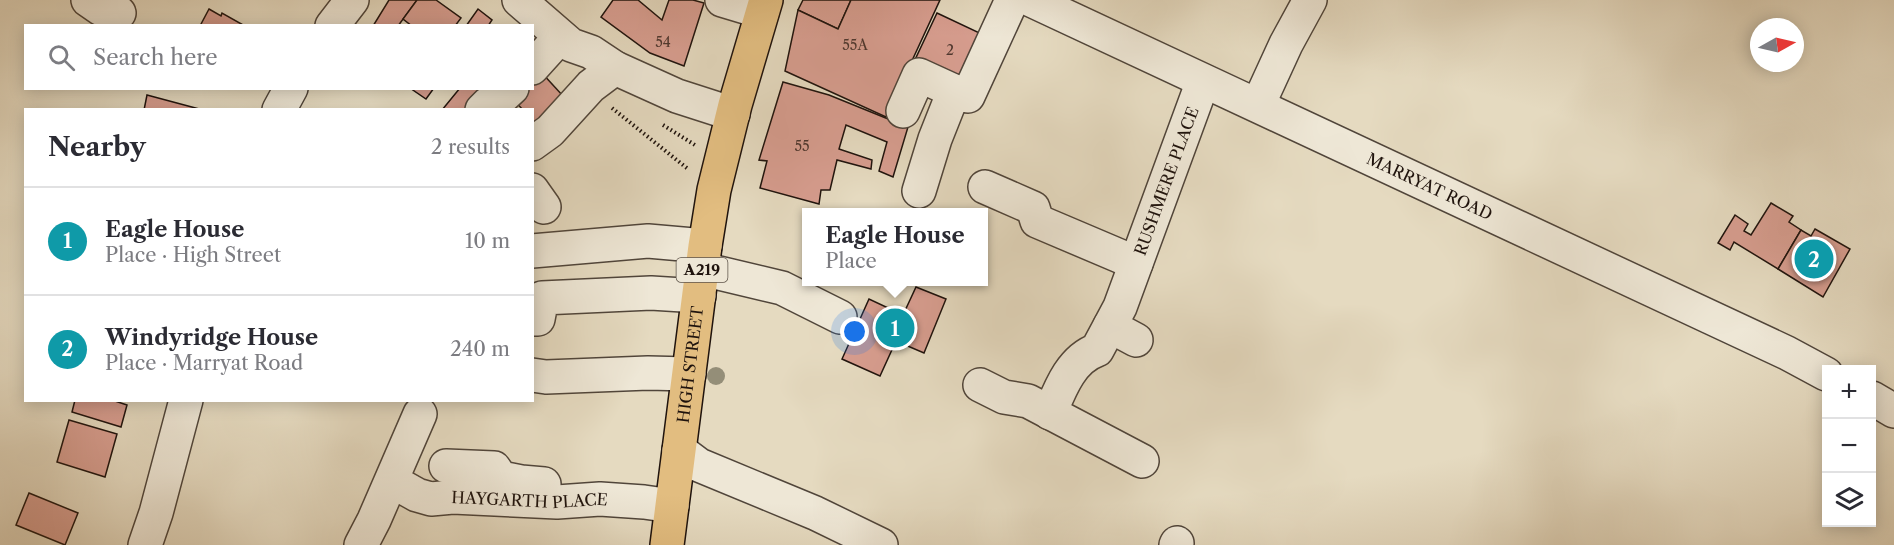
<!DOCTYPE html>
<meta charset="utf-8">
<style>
body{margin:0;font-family:"Libre Caslon Text",serif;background:#f7f7f7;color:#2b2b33}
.controls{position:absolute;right:18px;bottom:18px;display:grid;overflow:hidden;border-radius:0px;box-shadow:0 3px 15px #0003}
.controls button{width:54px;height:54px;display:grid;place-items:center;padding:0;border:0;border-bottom:2px solid #e1e1e2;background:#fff;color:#2b2b33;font:30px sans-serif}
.compass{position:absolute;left:1750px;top:18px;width:54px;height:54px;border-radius:50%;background:#fff;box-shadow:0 3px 15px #0003;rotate:82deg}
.you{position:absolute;left:855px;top:332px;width:21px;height:21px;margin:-15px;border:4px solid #fff;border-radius:50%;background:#1a73e8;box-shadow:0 0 0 9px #1a73e833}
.badge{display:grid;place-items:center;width:39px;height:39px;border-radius:50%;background:#1a73e8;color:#fff;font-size:20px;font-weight:700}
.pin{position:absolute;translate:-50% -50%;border:3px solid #fff;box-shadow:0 2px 6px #0006}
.popup{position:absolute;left:802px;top:208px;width:186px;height:78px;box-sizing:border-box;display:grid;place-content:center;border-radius:0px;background:#fff;filter:drop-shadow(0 2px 4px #0005);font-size:20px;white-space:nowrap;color:#7c7c81}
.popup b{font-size:22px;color:#2b2b33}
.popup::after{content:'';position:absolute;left:50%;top:100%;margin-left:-12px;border:12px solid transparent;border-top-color:#fff}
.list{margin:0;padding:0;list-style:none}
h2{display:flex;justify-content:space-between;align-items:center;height:78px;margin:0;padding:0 24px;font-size:26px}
h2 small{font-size:20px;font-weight:400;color:#7c7c81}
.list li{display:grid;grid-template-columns:39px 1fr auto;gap:18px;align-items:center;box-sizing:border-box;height:108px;padding:0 24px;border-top:2px solid #e1e1e2}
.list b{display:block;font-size:22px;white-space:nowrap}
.list p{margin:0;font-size:20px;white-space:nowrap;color:#7c7c81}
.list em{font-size:20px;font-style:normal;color:#7c7c81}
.icon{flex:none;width:33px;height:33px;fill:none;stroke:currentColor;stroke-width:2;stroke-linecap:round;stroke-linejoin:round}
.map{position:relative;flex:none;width:1894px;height:545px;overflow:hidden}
.search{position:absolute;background:#fff;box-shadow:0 3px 15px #0003;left:24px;top:24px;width:510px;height:66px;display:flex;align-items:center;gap:15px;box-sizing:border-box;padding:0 21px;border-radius:0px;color:#7c7c81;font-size:22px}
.panel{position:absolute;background:#fff;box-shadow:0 3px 15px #0003;left:24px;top:108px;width:510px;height:294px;border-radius:0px}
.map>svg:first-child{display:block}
</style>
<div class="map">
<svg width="1894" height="545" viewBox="0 0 1894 545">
<rect width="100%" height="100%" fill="#e5dac0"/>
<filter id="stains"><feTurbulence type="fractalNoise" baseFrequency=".00333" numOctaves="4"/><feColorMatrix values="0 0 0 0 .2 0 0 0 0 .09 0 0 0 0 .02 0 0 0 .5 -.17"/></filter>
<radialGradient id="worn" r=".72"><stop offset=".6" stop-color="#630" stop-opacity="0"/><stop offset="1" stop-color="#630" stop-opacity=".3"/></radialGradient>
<g fill="#d79d8f" stroke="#1f130d" stroke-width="1.5">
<path d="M389,0H417L398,26H373Z"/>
<path d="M417,0H436L461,18L455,26H412L403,19Z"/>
<path d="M613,0H638L662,20L669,0H693L704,3L684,66L650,53L601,17Z"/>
<path d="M803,0H851L838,29L798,10Z"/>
<path d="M851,0H940L886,117L785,71L798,10L838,29Z"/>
<path d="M209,9L221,16L222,13L245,26H200Z"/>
<path d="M478,9L492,20L488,26H466Z"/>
<path d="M937,13L986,36L963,87L913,64Z"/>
<path d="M541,72L563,96L535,123L532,119V110H523L513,99L523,88H532V80Z"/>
<path d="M783,82L829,95L908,127L893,177L879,171L887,142L846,125L839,149L872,160L871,169L837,160L830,190H821L819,204L760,188L767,161L759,160Z"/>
<path d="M410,88H434L426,99Z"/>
<path d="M460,88H491L472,110H442Z"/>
<path d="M147,95L203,110H144Z"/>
<path d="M1771,203L1793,216L1789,222L1801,230L1778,269L1734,242L1730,250L1718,243L1735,215L1748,224L1744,231L1751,235Z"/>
<path d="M1815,229L1850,249L1823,297L1778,269L1801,230L1811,236Z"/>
<path d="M916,287L946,299L924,353L896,341L880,376L842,359L869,299L903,315Z"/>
<path d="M75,400H112L127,405L121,427L72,412Z"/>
<path d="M69,420L117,434L105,477L57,462Z"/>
<path d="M29,493L78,513L65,545L16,525Z"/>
</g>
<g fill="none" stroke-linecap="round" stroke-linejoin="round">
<defs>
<g id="minor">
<path d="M88,0L101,9L119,13"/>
<path d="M519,0L571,45L591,52L615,68L677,96L733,114"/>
<path d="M722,0L762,12"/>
<path id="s1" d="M1031,0L1787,353L1826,374"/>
<path d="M332,26L352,0"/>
<path d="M532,68L560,37"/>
<path d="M1258,105L1286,44L1310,0"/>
<path d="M279,110L291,88"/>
<path d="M482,110L489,103L499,100L512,88"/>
<path d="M903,111L919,75L954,91"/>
<path d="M532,144L550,131L591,86L615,68"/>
<path d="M985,187L1033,208L1037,221L1136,263"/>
<path d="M532,190L544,207"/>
<path d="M919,191L935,139L954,91L968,96L1012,0"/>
<path d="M532,251L648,241L705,246"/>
<path d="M702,269L782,288L840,317"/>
<path d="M532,319H538L542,298L651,293L699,296"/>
<path d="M1110,326L1136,340"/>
<path d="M532,375L546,377L648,373L689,374"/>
<path d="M980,385L1004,397L1028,401L1142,461"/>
<path d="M1872,398L1894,411"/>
<path id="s2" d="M1050,413C1060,389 1071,359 1097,350L1120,307L1203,81"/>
<path d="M679,450L699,465L815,513L881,545"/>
<path d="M446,466L494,468L501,478L521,482L544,484"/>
<path id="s3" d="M392,481L417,495L431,499L453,497L557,502L600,499L644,502L672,506"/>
<path d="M145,545L156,513L186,400"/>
<path d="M361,545L374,520L420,414"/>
<path d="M1176,545L1177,543"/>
</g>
<g id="major">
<path id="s4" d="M667,545L705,246L714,190L735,105L766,0"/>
</g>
</defs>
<use href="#minor" stroke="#50453a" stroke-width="36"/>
<use href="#major" stroke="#1f130d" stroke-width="36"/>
<g stroke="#1f130d" stroke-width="4" stroke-dasharray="1.5 3" stroke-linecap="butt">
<path d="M612,108L688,169"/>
<path d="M663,125L695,145"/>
</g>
<use href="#minor" stroke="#eee7d6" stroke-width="33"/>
<use href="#major" stroke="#e2bd80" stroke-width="33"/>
</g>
<circle fill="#948e78" cx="716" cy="376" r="9"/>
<g text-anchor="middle" stroke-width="6" stroke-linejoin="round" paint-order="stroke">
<g font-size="14" fill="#4d362e">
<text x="663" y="47">54</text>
<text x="855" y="50">55A</text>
<text x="950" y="55">2</text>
<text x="802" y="151">55</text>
</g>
<rect fill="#eee7d6" stroke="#5d5349" stroke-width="1.5" x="676.5" y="258" width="51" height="24" rx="4.5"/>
<g font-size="15" font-weight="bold" fill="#1f130d">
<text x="702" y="275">A219</text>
</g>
<g font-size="16" fill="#1f130d" stroke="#eee7d6">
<text dy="6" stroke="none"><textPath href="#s2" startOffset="264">RUSHMERE PLACE</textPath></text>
<text dy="6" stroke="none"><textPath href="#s1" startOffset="440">MARRYAT ROAD</textPath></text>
<text dy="6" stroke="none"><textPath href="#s4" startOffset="182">HIGH STREET</textPath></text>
<text dy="6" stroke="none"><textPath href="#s3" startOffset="142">HAYGARTH PLACE</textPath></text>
</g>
</g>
<rect width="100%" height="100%" filter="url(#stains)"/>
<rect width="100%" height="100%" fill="url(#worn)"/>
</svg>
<div class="controls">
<button>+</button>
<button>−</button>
<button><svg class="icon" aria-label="layers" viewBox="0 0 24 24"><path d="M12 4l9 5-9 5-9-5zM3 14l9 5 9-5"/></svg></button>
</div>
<svg class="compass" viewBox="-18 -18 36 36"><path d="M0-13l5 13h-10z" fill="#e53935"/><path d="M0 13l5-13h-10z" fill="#7c7c81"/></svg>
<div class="you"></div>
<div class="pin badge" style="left:895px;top:328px;background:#0f9aa8">1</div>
<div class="popup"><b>Eagle House</b>Place</div>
<div class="pin badge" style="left:1814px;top:259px;background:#0f9aa8">2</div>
<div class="search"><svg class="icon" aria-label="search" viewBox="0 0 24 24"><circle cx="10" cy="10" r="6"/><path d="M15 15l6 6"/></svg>Search here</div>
<section class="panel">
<h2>Nearby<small>2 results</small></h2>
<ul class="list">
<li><span class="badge" style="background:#0f9aa8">1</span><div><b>Eagle House</b><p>Place · High Street</p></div><em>10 m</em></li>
<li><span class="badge" style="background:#0f9aa8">2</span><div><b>Windyridge House</b><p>Place · Marryat Road</p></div><em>240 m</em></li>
</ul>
</section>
</div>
